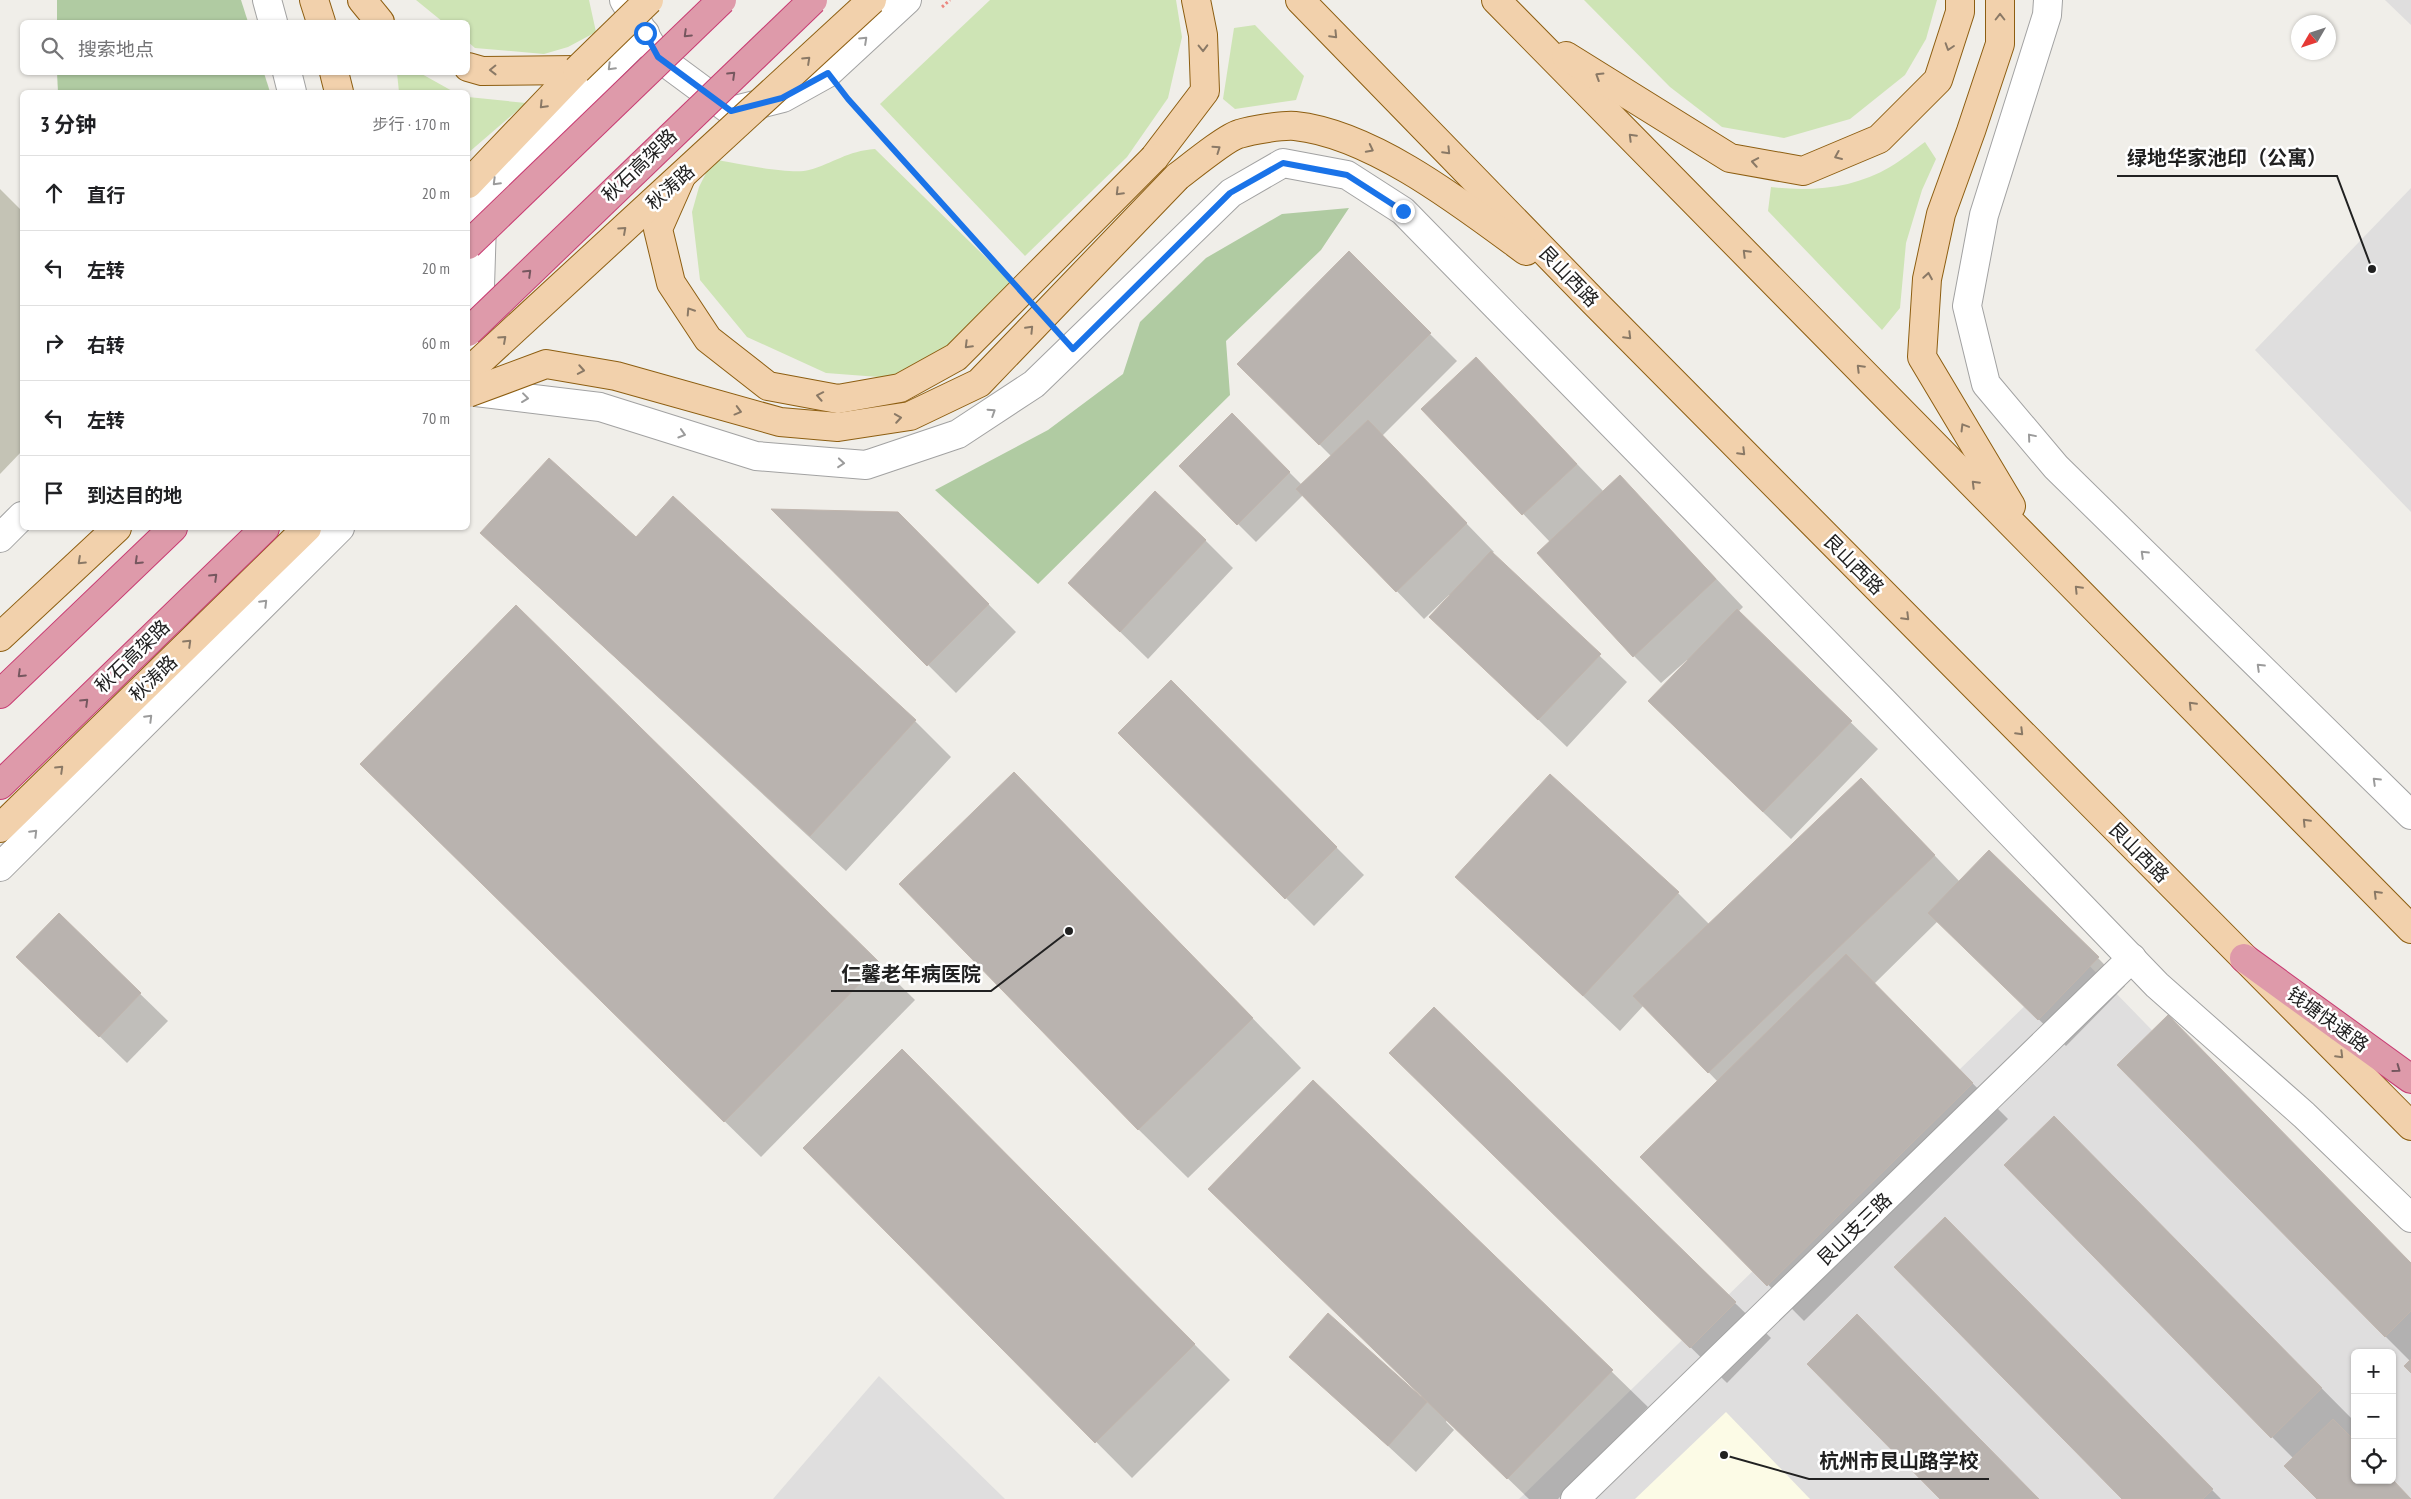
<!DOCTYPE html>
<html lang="zh">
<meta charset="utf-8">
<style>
body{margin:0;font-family:"PT Sans Narrow","Noto Sans SC",sans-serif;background:#f6f6f6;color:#202124}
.controls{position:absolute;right:15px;bottom:15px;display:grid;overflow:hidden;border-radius:8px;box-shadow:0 1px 4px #0004}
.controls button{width:45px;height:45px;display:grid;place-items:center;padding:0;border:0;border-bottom:1px solid #e0e0e0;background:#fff;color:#202124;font:25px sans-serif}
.compass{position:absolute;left:2291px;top:15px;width:45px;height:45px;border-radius:50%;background:#fff;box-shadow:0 1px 4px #0004;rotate:231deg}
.stop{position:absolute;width:15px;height:15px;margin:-11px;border:4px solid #1a73e8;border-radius:50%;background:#fff}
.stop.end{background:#1a73e8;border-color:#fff;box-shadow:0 1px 5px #0008}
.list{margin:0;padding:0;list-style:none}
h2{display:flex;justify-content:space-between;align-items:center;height:65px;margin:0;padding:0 20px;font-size:21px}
h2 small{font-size:16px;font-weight:400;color:#757577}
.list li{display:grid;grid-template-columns:32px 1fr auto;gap:15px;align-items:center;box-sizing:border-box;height:75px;padding:0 20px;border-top:1px solid #e0e0e0}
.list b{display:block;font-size:19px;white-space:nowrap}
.list em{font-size:16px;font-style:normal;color:#757577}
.icon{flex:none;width:28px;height:28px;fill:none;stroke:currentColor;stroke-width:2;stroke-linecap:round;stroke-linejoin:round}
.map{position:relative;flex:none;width:2411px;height:1499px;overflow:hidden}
.search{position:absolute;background:#fff;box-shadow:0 1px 4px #0004;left:20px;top:20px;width:450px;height:55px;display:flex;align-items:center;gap:12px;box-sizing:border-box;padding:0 18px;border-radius:8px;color:#757577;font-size:19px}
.panel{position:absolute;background:#fff;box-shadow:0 1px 4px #0004;left:20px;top:90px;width:450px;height:440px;border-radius:8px}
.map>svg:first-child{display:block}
</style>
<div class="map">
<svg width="2411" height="1499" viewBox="0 0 2411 1499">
<rect width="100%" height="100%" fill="#f0eee9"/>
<g fill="#dfdede" fill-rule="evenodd">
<path d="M2385,0H2411V25Z"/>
<path d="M2411,188V512L2255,350Z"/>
<path d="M2078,954L2411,1297V1499H1519ZM2355,1353H2392V1480H2355Z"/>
<path d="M879,1376L1005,1499H773Z"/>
</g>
<path fill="#fcfbe6" d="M1726,1412L1810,1499H1635Z"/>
<path fill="#c4c3b5" d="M0,189L22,211V451L0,474Z"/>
<g fill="#cee4b5">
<path d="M416,0H589L596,32L568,47L544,54L475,48L468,42V22H443Z"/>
<path d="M990,0H1176L1182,37L1168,98L1127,157L1025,256L880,104Z"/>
<path d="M1584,0H1937L1926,39L1905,75L1850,119L1784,138L1722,127L1670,87Z"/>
<path d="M1255,25L1304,76L1296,100L1235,109L1223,99L1234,28Z"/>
<path d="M397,73H420L454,92H399Z"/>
<path d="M468,97L526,103L468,153Z"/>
<path d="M1925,142L1936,159L1922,190L1906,243L1900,308L1882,330L1768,211L1771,187C1812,192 1855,188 1890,167C1902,160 1914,150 1925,142Z"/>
<path d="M875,149L1018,289L958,351L892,378L826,373L747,337L700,280L692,212L699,187L713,159C733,163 791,175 809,170C834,163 847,151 875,149Z"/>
</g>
<g fill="#b0cba2">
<path d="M57,0H241L248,22H57Z"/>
<path d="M57,73H264L270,92H58Z"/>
<path d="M1349,208L1321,250L1226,341L1230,395L1038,584L935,490L1048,430L1123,374L1140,322L1206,258L1282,214Z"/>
</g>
<g fill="#0003">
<path d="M1349,253L1457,361L1382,436L1494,552L1492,553L1627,682L1567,747L1431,617L1451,596L1449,595L1424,619L1303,495L1256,542L1180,466L1232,415L1302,485L1331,456L1239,364Z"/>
<path d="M1476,359L1604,492L1620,477L1743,607L1738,612L1878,749L1791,839L1677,729L1688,661L1687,660L1661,683L1634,656L1550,542L1423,409Z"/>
<path d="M673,498L915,721L951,757L846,871L518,568L482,533L636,538Z"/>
<path d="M774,510L898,513L1016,632L956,693Z"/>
<path d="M1205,540L1233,568L1148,659L1070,583Z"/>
<path d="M516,607L915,1000L761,1157L397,800Z"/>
<path d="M1171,682L1364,875L1314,926L1120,733Z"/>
<path d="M1896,815L1960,882L2098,958L2125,986L2066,1046L1938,921L1874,984L2008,1119L1804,1321L1642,1157L1718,1082L1644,1005L1620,1031L1457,877L1678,893L1710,925Z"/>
<path d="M1063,823L1301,1068L1188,1178L1138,1129Z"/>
<path d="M59,915L168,1021L127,1063L46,984Z"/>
<path d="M902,1051L1230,1380L1132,1478L805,1148Z"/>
<path d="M1313,1081L1648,1407L1558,1499H1529L1447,1420L1446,1422L1454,1430L1416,1472L1291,1356L1420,1397L1422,1396Z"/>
<path d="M1426,1088L1735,1303L1771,1338L1727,1383Z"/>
<path d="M2103,1167L2355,1422V1480L2411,1499H2318L2294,1459L2272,1437Z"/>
<path d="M2411,1263V1372L2410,1361L2385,1336Z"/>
<path d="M1994,1268L2221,1499H2124Z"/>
</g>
<g fill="#b9b3af" stroke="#c0b5ad">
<path d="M1349,251L1431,333L1319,445L1237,364Z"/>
<path d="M1476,357L1577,464L1522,515L1421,409Z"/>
<path d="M1232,413L1290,472L1237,525L1179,466Z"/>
<path d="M1368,420L1467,523L1396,592L1296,489Z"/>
<path d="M549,458L636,537L673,496L916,720L810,836L480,533Z"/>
<path d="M1620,475L1716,579L1633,657L1537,553Z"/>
<path d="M1155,491L1206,540L1120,632L1068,583Z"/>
<path d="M771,509L898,512L989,604L927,666Z"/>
<path d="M1491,551L1601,654L1538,720L1429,617Z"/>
<path d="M516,605L880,963L724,1122L360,764Z"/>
<path d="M1737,609L1852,721L1763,812L1648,701Z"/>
<path d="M1171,680L1337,847L1285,899L1118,733Z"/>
<path d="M1014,772L1253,1018L1138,1130L899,884Z"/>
<path d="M1550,774L1679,892L1583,996L1455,877Z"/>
<path d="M1861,778L1935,855L1708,1073L1633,996Z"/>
<path d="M1989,850L2099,957L2038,1020L1928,913Z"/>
<path d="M59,913L141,993L99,1037L16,957Z"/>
<path d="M1846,954L1973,1083L1767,1286L1640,1157Z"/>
<path d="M1434,1007L1736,1302L1690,1348L1389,1053Z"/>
<path d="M2168,1015L2411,1263V1311L2385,1337L2117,1065Z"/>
<path d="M902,1049L1195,1344L1095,1443L803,1148Z"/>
<path d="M1313,1080L1613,1370L1507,1479L1208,1189Z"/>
<path d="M2054,1116L2322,1388L2271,1438L2004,1165Z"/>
<path d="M1945,1217L2213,1489L2203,1499H2122L1894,1267Z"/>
<path d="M1328,1313L1427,1402L1388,1446L1289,1357Z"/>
<path d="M1857,1314L2039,1499H1940L1807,1364Z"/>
<path d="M2411,1359V1373L2404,1366Z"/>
<path d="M2333,1419L2355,1441V1480L2392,1479L2411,1499H2317L2284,1466Z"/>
</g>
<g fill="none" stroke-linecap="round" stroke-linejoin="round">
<defs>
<g id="minor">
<path d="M267,0L273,22"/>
<path d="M624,0L658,57L731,111L783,98L828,73L907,0"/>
<path d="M2048,0L2047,15L1984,215L1967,306L1986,384L2056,467L2411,815"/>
<path d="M287,72L292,92"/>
<path d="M468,206L472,205L645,33"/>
<path d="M477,382L482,223L490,216"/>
<path d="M469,385L476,392L600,407L756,456L866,465L958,434L1034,384L1231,193L1283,163L1347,175L1403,211L1883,701L2157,985L2304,1115L2411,1218"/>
<path d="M0,538L22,516"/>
<path d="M0,867L340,528"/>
<path d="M1575,1499L2132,958"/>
</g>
<g id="major">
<path d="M314,0L321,22"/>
<path d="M362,0L380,22"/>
<path d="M1300,0L1593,301L2411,1126"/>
<path d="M1496,0L2411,929"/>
<path d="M2000,0V44L1971,131L1941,214L1927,279L1922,357L2011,506"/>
<path d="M1566,56L1730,158L1803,171L1879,139L1938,80L1960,12V0"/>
<path d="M468,67L482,71L577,70"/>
<path d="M334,72L339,92"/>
<path d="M1154,158L1205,91L1203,35L1196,0"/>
<path d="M1177,177C1189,168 1227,137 1239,134C1252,130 1282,125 1295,126C1373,134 1465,206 1526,251"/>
<path d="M468,184L577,70"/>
<path d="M0,637L117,528"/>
<path d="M0,828L307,528"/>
</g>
<g id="highway">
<path d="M0,694L173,528"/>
<path d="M0,785L265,528"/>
<path d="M2244,958L2411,1079"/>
</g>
</defs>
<use href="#minor" stroke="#a2a2a2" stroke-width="30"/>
<use href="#major" stroke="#8d5e11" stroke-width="30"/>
<use href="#highway" stroke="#c83c73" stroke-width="30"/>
<g stroke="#eb867f" stroke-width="3" stroke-dasharray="2.5 2.5" stroke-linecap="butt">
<path d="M942,7L950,0"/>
<path d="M849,99L998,266"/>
</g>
<use href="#minor" stroke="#fff" stroke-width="28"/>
<use href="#major" stroke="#f2d1ac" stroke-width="28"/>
<use href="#highway" stroke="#de9aaa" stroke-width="28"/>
<defs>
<g id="major-bridge">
<path d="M577,70L649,0"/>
<path d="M681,177L658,229L671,283L708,339L768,386L838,399L900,388L956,357L1154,158"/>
<path d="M468,372L872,0"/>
<path d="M468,393L546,364L616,376L780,422L838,427L910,416L979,383L1177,177"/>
</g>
<g id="highway-bridge">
<path d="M468,245L722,0"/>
<path d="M468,332L813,0"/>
</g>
</defs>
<use href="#major-bridge" stroke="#8d5e11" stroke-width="30" stroke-linecap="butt"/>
<use href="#highway-bridge" stroke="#c83c73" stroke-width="30" stroke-linecap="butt"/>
<use href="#major-bridge" stroke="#f2d1ac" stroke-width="28"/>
<use href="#highway-bridge" stroke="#de9aaa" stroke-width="28"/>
</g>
<defs><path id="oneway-chevron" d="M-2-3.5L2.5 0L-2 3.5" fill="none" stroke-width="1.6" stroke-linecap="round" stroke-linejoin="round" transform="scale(1.25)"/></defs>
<g stroke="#8a7966">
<use href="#oneway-chevron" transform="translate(2000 17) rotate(-90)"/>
<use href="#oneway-chevron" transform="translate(1334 35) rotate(46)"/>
<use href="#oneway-chevron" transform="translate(1949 47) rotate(108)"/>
<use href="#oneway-chevron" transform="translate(1203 48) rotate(89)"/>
<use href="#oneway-chevron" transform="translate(807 60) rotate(-43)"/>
<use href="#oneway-chevron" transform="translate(493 70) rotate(179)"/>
<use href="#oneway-chevron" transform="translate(1599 76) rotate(-148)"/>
<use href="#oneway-chevron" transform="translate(543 105) rotate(134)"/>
<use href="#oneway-chevron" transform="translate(1632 137) rotate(-135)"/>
<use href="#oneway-chevron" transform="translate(1217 149) rotate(-35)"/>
<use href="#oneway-chevron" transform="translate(1370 149) rotate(27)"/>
<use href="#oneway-chevron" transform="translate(1447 151) rotate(46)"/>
<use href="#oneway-chevron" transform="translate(1838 156) rotate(157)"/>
<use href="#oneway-chevron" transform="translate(1755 162) rotate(-170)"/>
<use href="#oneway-chevron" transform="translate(1119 192) rotate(135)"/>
<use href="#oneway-chevron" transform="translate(623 230) rotate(-42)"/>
<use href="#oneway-chevron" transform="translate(1746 253) rotate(-135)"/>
<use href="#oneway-chevron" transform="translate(1928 276) rotate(-81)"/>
<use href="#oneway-chevron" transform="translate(690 311) rotate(-123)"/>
<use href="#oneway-chevron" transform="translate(1030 329) rotate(-46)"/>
<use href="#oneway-chevron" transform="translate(1628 336) rotate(45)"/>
<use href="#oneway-chevron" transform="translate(503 339) rotate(-42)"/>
<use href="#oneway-chevron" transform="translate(968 345) rotate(135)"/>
<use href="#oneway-chevron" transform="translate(1860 368) rotate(-135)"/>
<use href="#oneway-chevron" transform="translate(581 370) rotate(10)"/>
<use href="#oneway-chevron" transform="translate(820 396) rotate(-169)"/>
<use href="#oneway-chevron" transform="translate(738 411) rotate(15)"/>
<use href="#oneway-chevron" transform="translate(898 418) rotate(-9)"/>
<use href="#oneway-chevron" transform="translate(1964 427) rotate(-121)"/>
<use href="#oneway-chevron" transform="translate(1742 452) rotate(45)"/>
<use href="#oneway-chevron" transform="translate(1975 484) rotate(-135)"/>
<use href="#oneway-chevron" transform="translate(81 561) rotate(137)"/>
<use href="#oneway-chevron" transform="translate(2078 589) rotate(-134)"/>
<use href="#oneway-chevron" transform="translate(1906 617) rotate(45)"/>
<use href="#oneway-chevron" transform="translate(188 643) rotate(-44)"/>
<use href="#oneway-chevron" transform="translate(2192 705) rotate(-134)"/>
<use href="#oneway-chevron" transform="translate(2020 732) rotate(45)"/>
<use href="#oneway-chevron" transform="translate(60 769) rotate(-44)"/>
<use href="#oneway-chevron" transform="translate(2306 822) rotate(-134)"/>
<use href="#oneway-chevron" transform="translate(2377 894) rotate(-135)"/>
<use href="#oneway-chevron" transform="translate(2340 1055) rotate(45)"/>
</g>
<g stroke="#76575f">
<use href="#oneway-chevron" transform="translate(687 34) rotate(136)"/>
<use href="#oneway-chevron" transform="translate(732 75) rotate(-44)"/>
<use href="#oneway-chevron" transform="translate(528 273) rotate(-44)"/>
<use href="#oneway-chevron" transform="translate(138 561) rotate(136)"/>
<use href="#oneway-chevron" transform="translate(214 577) rotate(-44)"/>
<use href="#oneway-chevron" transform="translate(21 674) rotate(136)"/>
<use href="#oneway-chevron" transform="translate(85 702) rotate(-44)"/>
<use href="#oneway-chevron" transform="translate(2397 1069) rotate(36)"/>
</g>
<g stroke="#9b9b9b">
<use href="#oneway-chevron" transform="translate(864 40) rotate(-43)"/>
<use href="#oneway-chevron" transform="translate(611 67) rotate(135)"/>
<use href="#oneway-chevron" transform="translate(496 182) rotate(135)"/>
<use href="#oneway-chevron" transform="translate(525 398) rotate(7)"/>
<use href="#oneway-chevron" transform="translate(992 412) rotate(-33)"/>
<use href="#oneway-chevron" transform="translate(682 434) rotate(17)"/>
<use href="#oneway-chevron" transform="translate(2031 437) rotate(-130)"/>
<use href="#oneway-chevron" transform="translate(841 463) rotate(5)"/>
<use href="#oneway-chevron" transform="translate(2144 554) rotate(-136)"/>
<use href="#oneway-chevron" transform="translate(264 603) rotate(-45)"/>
<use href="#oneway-chevron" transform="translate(2260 667) rotate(-136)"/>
<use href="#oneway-chevron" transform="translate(149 718) rotate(-45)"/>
<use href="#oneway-chevron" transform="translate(2376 781) rotate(-136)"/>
<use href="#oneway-chevron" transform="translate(34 833) rotate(-45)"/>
</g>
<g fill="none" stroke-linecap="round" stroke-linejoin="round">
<path stroke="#1a73e8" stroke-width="6" d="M645,33L658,57L731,111L782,98L828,73L848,99L1073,349L1230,193L1283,163L1347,175L1403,211"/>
</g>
<g text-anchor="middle" stroke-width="5" stroke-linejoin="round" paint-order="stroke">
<g font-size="19" fill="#212121" stroke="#fff">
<text transform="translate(639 165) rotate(-44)" y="7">秋石高架路</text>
<text transform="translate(670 187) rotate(-42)" y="7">秋涛路</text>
<text transform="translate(1569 276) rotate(46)" y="7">艮山西路</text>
<text transform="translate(1854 564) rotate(45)" y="7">艮山西路</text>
<text transform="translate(132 656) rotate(-44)" y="7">秋石高架路</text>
<text transform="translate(153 678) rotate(-44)" y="7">秋涛路</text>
<text transform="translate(2139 852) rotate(45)" y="7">艮山西路</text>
<text transform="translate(2328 1019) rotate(36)" y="7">钱塘快速路</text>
<text transform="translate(1854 1229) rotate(-44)" y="7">艮山支三路</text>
</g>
</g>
<path fill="none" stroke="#212121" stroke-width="2" d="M2372 269L2337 176H2117M1069 931L991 991H831M1724 1455L1809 1479H1989"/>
<g fill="#212121" stroke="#fff" stroke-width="2">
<circle cx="2372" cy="269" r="5"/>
<circle cx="1069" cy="931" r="5"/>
<circle cx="1724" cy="1455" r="5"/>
</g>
<g font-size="20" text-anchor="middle" font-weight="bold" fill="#212121" stroke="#fff" stroke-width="5" stroke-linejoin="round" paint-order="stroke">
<text x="2227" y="165">绿地华家池印（公寓）</text>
<text x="911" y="981">仁馨老年病医院</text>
<text x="1899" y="1468">杭州市艮山路学校</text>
</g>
</svg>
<div class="controls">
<button>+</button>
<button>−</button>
<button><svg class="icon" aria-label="locate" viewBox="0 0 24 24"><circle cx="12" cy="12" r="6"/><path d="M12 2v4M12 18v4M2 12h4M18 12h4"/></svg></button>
</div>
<svg class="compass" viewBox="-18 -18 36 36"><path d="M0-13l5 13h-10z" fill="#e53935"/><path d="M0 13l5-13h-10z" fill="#757577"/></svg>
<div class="stop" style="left:645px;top:33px"></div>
<div class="stop end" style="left:1403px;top:211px"></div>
<div class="search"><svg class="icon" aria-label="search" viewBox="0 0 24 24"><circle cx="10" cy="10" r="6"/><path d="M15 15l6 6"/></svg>搜索地点</div>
<section class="panel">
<h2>3 分钟<small>步行 · 170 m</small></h2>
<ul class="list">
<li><svg class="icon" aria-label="ahead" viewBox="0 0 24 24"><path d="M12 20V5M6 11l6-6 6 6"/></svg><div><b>直行</b></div><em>20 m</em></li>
<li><svg class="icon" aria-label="left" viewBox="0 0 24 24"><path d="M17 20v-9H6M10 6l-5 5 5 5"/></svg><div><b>左转</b></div><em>20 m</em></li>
<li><svg class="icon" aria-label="right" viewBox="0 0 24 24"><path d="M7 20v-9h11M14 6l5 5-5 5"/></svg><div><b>右转</b></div><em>60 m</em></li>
<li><svg class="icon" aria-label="left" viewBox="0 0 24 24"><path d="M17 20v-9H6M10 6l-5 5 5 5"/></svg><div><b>左转</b></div><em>70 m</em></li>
<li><svg class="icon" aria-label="arrive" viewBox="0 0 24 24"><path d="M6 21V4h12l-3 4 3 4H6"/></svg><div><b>到达目的地</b></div></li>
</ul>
</section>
</div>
